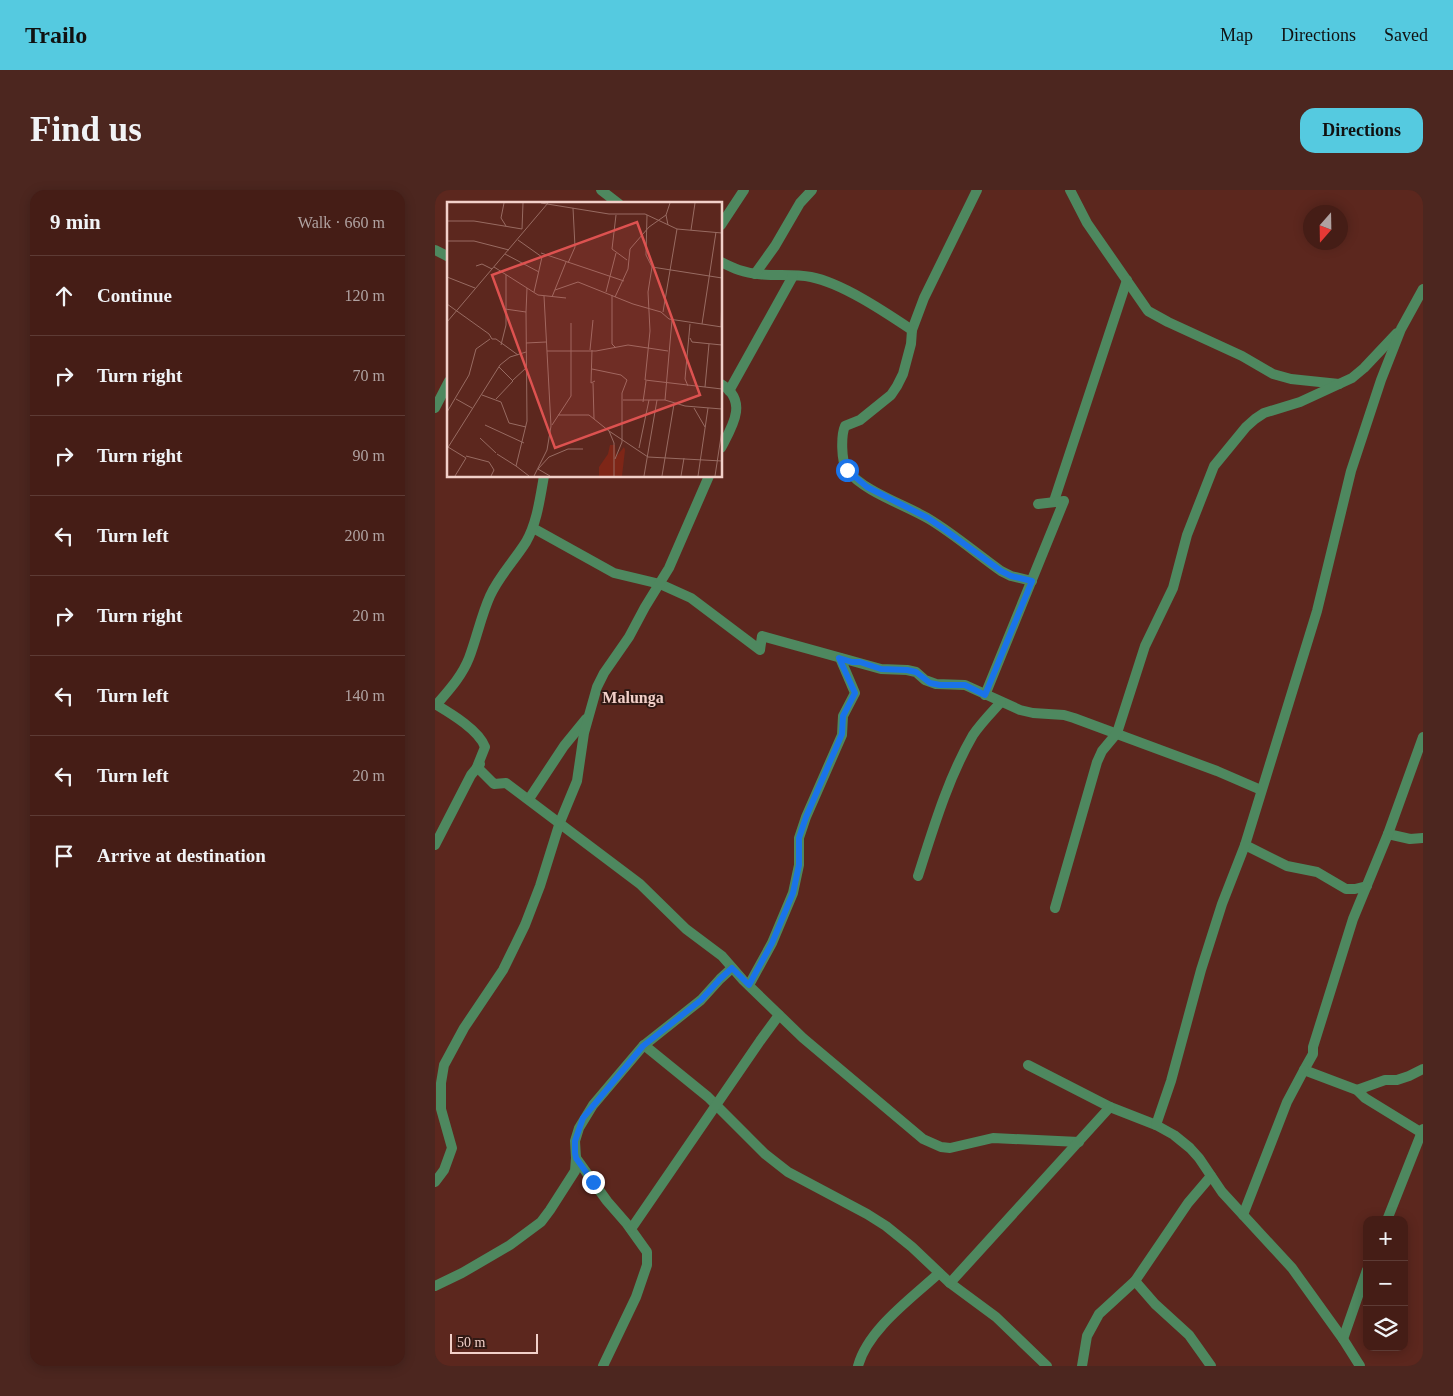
<!DOCTYPE html>
<meta charset="utf-8">
<style>
body{margin:0;font-family:Georgia,serif;background:#4c261f;color:#f1f3f6}
.controls{position:absolute;right:15px;bottom:15px;display:grid;overflow:hidden;border-radius:10px;box-shadow:0 2px 12px #0003}
.controls button{width:45px;height:45px;display:grid;place-items:center;padding:0;border:0;border-bottom:1px solid #5d3b35;background:#451d16;color:#f1f3f6;font:25px sans-serif}
.compass{position:absolute;left:868px;top:15px;width:45px;height:45px;border-radius:50%;background:#451d16;box-shadow:0 2px 12px #0003;rotate:200deg}
.scale{position:absolute;left:15px;bottom:12px;width:88px;box-sizing:border-box;padding-left:5px;border:2px solid #f2d0c9;border-top:0;font-size:14px;line-height:18px;white-space:nowrap;color:#f2d0c9;-webkit-text-stroke:4px #311914;paint-order:stroke}
.stop{position:absolute;width:15px;height:15px;margin:-11px;border:4px solid #1a73e8;border-radius:50%;background:#fff}
.stop.end{background:#1a73e8;border-color:#fff;box-shadow:0 1px 5px #0008}
.list{margin:0;padding:0;list-style:none}
h2{display:flex;justify-content:space-between;align-items:center;height:65px;margin:0;padding:0 20px;font-size:21px}
h2 small{font-size:16px;font-weight:400;color:#b0a2a1}
.list li{display:grid;grid-template-columns:32px 1fr auto;gap:15px;align-items:center;box-sizing:border-box;height:80px;padding:0 20px;border-top:1px solid #5d3b35}
.list b{display:block;font-size:19px;white-space:nowrap}
.list em{font-size:16px;font-style:normal;color:#b0a2a1}
.icon{flex:none;width:28px;height:28px;fill:none;stroke:currentColor;stroke-width:2;stroke-linecap:round;stroke-linejoin:round}
.map{position:relative;flex:none;width:988px;height:1176px;overflow:hidden;border-radius:15px}
header{display:flex;align-items:center;gap:30px;box-sizing:border-box;height:70px;padding:0 25px;background:#55cae0;color:#111}
header strong{font-size:24px}
nav{display:flex;gap:28px;margin-inline-start:auto;font-size:18px}
.intro{display:flex;align-items:center;justify-content:space-between;box-sizing:border-box;height:120px;padding:0 30px}
h1{margin:0;font-size:35px}
.button{padding:12px 22px;border-radius:15px;background:#55cae0;color:#111;font-size:18px;font-weight:700}
main{display:flex;gap:30px;padding:0 30px}
aside{flex:1;background:#451d16;border-radius:15px;box-shadow:0 2px 12px #0003}
.map>svg:first-child{display:block}
</style>
<header>
<strong>Trailo</strong>
<nav><a>Map</a><a>Directions</a><a>Saved</a></nav>
</header>
<div class="intro"><h1>Find us</h1><a class="button">Directions</a></div>
<main>
<aside>
<h2>9 min<small>Walk · 660 m</small></h2>
<ul class="list">
<li><svg class="icon" aria-label="ahead" viewBox="0 0 24 24"><path d="M12 20V5M6 11l6-6 6 6"/></svg><div><b>Continue</b></div><em>120 m</em></li>
<li><svg class="icon" aria-label="right" viewBox="0 0 24 24"><path d="M7 20v-9h11M14 6l5 5-5 5"/></svg><div><b>Turn right</b></div><em>70 m</em></li>
<li><svg class="icon" aria-label="right" viewBox="0 0 24 24"><path d="M7 20v-9h11M14 6l5 5-5 5"/></svg><div><b>Turn right</b></div><em>90 m</em></li>
<li><svg class="icon" aria-label="left" viewBox="0 0 24 24"><path d="M17 20v-9H6M10 6l-5 5 5 5"/></svg><div><b>Turn left</b></div><em>200 m</em></li>
<li><svg class="icon" aria-label="right" viewBox="0 0 24 24"><path d="M7 20v-9h11M14 6l5 5-5 5"/></svg><div><b>Turn right</b></div><em>20 m</em></li>
<li><svg class="icon" aria-label="left" viewBox="0 0 24 24"><path d="M17 20v-9H6M10 6l-5 5 5 5"/></svg><div><b>Turn left</b></div><em>140 m</em></li>
<li><svg class="icon" aria-label="left" viewBox="0 0 24 24"><path d="M17 20v-9H6M10 6l-5 5 5 5"/></svg><div><b>Turn left</b></div><em>20 m</em></li>
<li><svg class="icon" aria-label="arrive" viewBox="0 0 24 24"><path d="M6 21V4h12l-3 4 3 4H6"/></svg><div><b>Arrive at destination</b></div></li>
</ul>
</aside>
<div class="map">
<svg width="988" height="1176" viewBox="0 0 988 1176">
<rect width="100%" height="100%" fill="#5c271e"/>
<g fill="none" stroke-linecap="round" stroke-linejoin="round">
<g stroke="#4e885f" stroke-width="10">
<path d="M166,0L184,14"/>
<path d="M542,0L489,108L477,140L476,154L468,184L462,196L456,205L425,230L410,236C406,245 406,271 412,280C429,302 471,315 494,329C519,344 542,364 566,381L576,386L597,391"/>
<path d="M635,0L652,33L713,121L733,132L807,166L838,184L856,189L904,194"/>
<path d="M286,35L309,0"/>
<path d="M0,60L14,67"/>
<path d="M286,72C292,75 298,78 304,80C327,88 352,83 376,87C407,93 450,122 477,140"/>
<path d="M320,84L340,56L365,13L377,0"/>
<path d="M286,194C314,211 297,237 286,258"/>
<path d="M294,201L358,86"/>
<path d="M0,218L14,191"/>
<path d="M619,311L692,90"/>
<path d="M98,338L179,383L225,394L256,408L325,460L327,446L446,479L472,480L481,482L490,490L501,494L530,495L585,520L598,523L629,525L639,528L782,581L826,600"/>
<path d="M550,505L629,311L603,314"/>
<path d="M0,514C15,523 44,540 50,557L42,577L59,594L71,593L205,694L251,739L287,766L308,790L368,848L488,949L506,957L515,958L558,948L644,952"/>
<path d="M2,514C14,500 27,486 34,468C42,447 46,426 55,406C64,386 79,371 91,352C102,333 105,308 109,286"/>
<path d="M94,609L129,556L151,529"/>
<path d="M953,644L975,649L988,648"/>
<path d="M0,655L36,585L45,574"/>
<path d="M810,655L852,676L882,682L911,699H920L932,696"/>
<path d="M483,686C498,639 513,588 538,545C546,533 556,523 566,512"/>
<path d="M620,718L662,572L667,561L682,543L710,456L738,398L752,345L779,276L811,237L820,229L829,223L865,212L917,188L929,178L962,143"/>
<path d="M314,795L337,753L358,703L364,675V648L371,627L407,545L408,526L420,503L405,468"/>
<path d="M209,855L273,907L330,964L353,982L432,1024L451,1036L477,1057L515,1093L561,1127L612,1176"/>
<path d="M593,875L675,917L721,935L739,945L755,958L764,968L787,1002L857,1078L908,1149L925,1176"/>
<path d="M922,900L950,890H962L974,886L988,879"/>
<path d="M721,935L736,891L766,780L787,714L810,655L882,421L916,281L946,190L966,139L988,99"/>
<path d="M987,943L930,908L922,900L869,880L878,864V857L918,729L953,644L988,547"/>
<path d="M141,968L172,1011L192,1034L212,1062V1075L201,1107L168,1176"/>
<path d="M0,992L9,980L17,958L6,919V893L9,875L29,838L68,780L90,735L105,696L125,632L142,591L149,543L162,497L169,483L194,447L210,417L234,378L274,286"/>
<path d="M808,1025L852,912L869,880"/>
<path d="M952,1030L988,939"/>
<path d="M196,1039L325,851L344,825"/>
<path d="M700,1091L720,1114L754,1145L776,1176"/>
<path d="M515,1093L675,917"/>
<path d="M0,1096L27,1083L75,1055L106,1032L115,1020L140,981L141,968L140,951L144,938L158,915L208,856L266,810L285,789L297,778"/>
<path d="M908,1149L932,1080"/>
<path d="M423,1176C433,1139 477,1108 504,1083"/>
<path d="M647,1176L652,1146L664,1124L700,1091L753,1013L776,986"/>
</g>
</g>
<g fill="none" stroke-linecap="round" stroke-linejoin="round">
<path stroke="#1a73e8" stroke-width="6" d="M158,992L141,968L140,963V951L148,928L208,856L266,810L285,789L297,778L314,795L337,753L358,703L364,675V648L371,627L407,544L408,526L420,503L404,468L417,472H425L446,479L472,480L481,482L495,493L505,495H530L550,505L597,391L576,386L566,381L509,339L493,328L432,297L412,280"/>
</g>
<g text-anchor="middle" stroke-width="4" stroke-linejoin="round" paint-order="stroke">
<g font-size="16" font-weight="bold" fill="#f2d0c9" stroke="#311914">
<text x="198" y="513">Malunga</text>
</g>
</g>
<g transform="translate(12 12)">
<rect width="275" height="275" fill="#5c271e"/>
<path d="M163,243H168L169,255L177,245L178,248L175,274H152V265L161,252Z" fill="#7e2617"/>
<path fill="none" stroke="#986b62" stroke-width="1" d="M57,1L54,16L59,24M94,1L162,12H198L230,27L275,31M169,13L165,47L180,58M200,13L199,53L205,65L201,90L203,129L198,178L275,187M0,19H27L75,27M221,23L219,13L223,1M75,27L76,1M244,28L248,1M71,38L95,55L87,90M0,39H27L62,48M94,51L177,79M58,52L92,70M121,61L128,45L126,6M29,64L35,62L45,67M47,65L91,93L119,96M205,65L275,76M0,75L28,86M108,88L131,80L186,102L214,110L222,117L275,125M159,90L169,51M165,93V142L169,146M105,95L119,60M168,95L181,67L183,47L202,25L219,13M0,102L42,132L45,137H49L71,153M58,107L79,110L80,219L69,264L82,274M79,110L80,86M216,110L230,27M0,120L101,1M255,122L269,30M274,125L275,92M243,136L245,140L275,143M79,141L99,140M54,143L59,123V73M143,148L146,118M145,148L144,181L148,179M100,149H149L181,143L221,149M145,167L174,173L180,178L175,191V240L168,257M66,178L79,166M146,181L147,217M241,184L238,177L243,122M258,185L262,142M35,193L54,200L62,221L79,225M9,197L25,206M49,197L66,179L52,165M176,198H218L238,204L275,207M218,198L225,118M196,200L199,179M247,206L258,225M0,210L22,173L29,147L43,137M111,213H142L162,229L167,241V274M38,223L77,241M105,223L124,194V121M162,229L201,255L275,259M33,236L49,251M1,245L19,256L8,274M192,246L202,198M0,247L53,163L63,155L79,150M50,252L69,264M19,254L42,260L47,268L44,274M87,274L100,248L104,224L97,94M103,274L91,267L102,255L121,247H136M197,274L210,198M215,274L227,202M234,274L237,256M251,274L261,206M268,274L275,228"/>
<path fill="#dd5250" fill-opacity="0.15" stroke="#dd5250" stroke-width="2.5" d="M190,20L253,193L108,246L45,73Z"/>
<rect width="275" height="275" fill="none" stroke="#f2d0c9" stroke-width="2.5"/>
</g>
</svg>
<div class="controls">
<button>+</button>
<button>−</button>
<button><svg class="icon" aria-label="layers" viewBox="0 0 24 24"><path d="M12 4l9 5-9 5-9-5zM3 14l9 5 9-5"/></svg></button>
</div>
<svg class="compass" viewBox="-18 -18 36 36"><path d="M0-13l5 13h-10z" fill="#e53935"/><path d="M0 13l5-13h-10z" fill="#b0a2a1"/></svg>
<div class="scale">50 m</div>
<div class="stop" style="left:412px;top:280px"></div>
<div class="stop end" style="left:158px;top:992px"></div>
</div>
</main>
